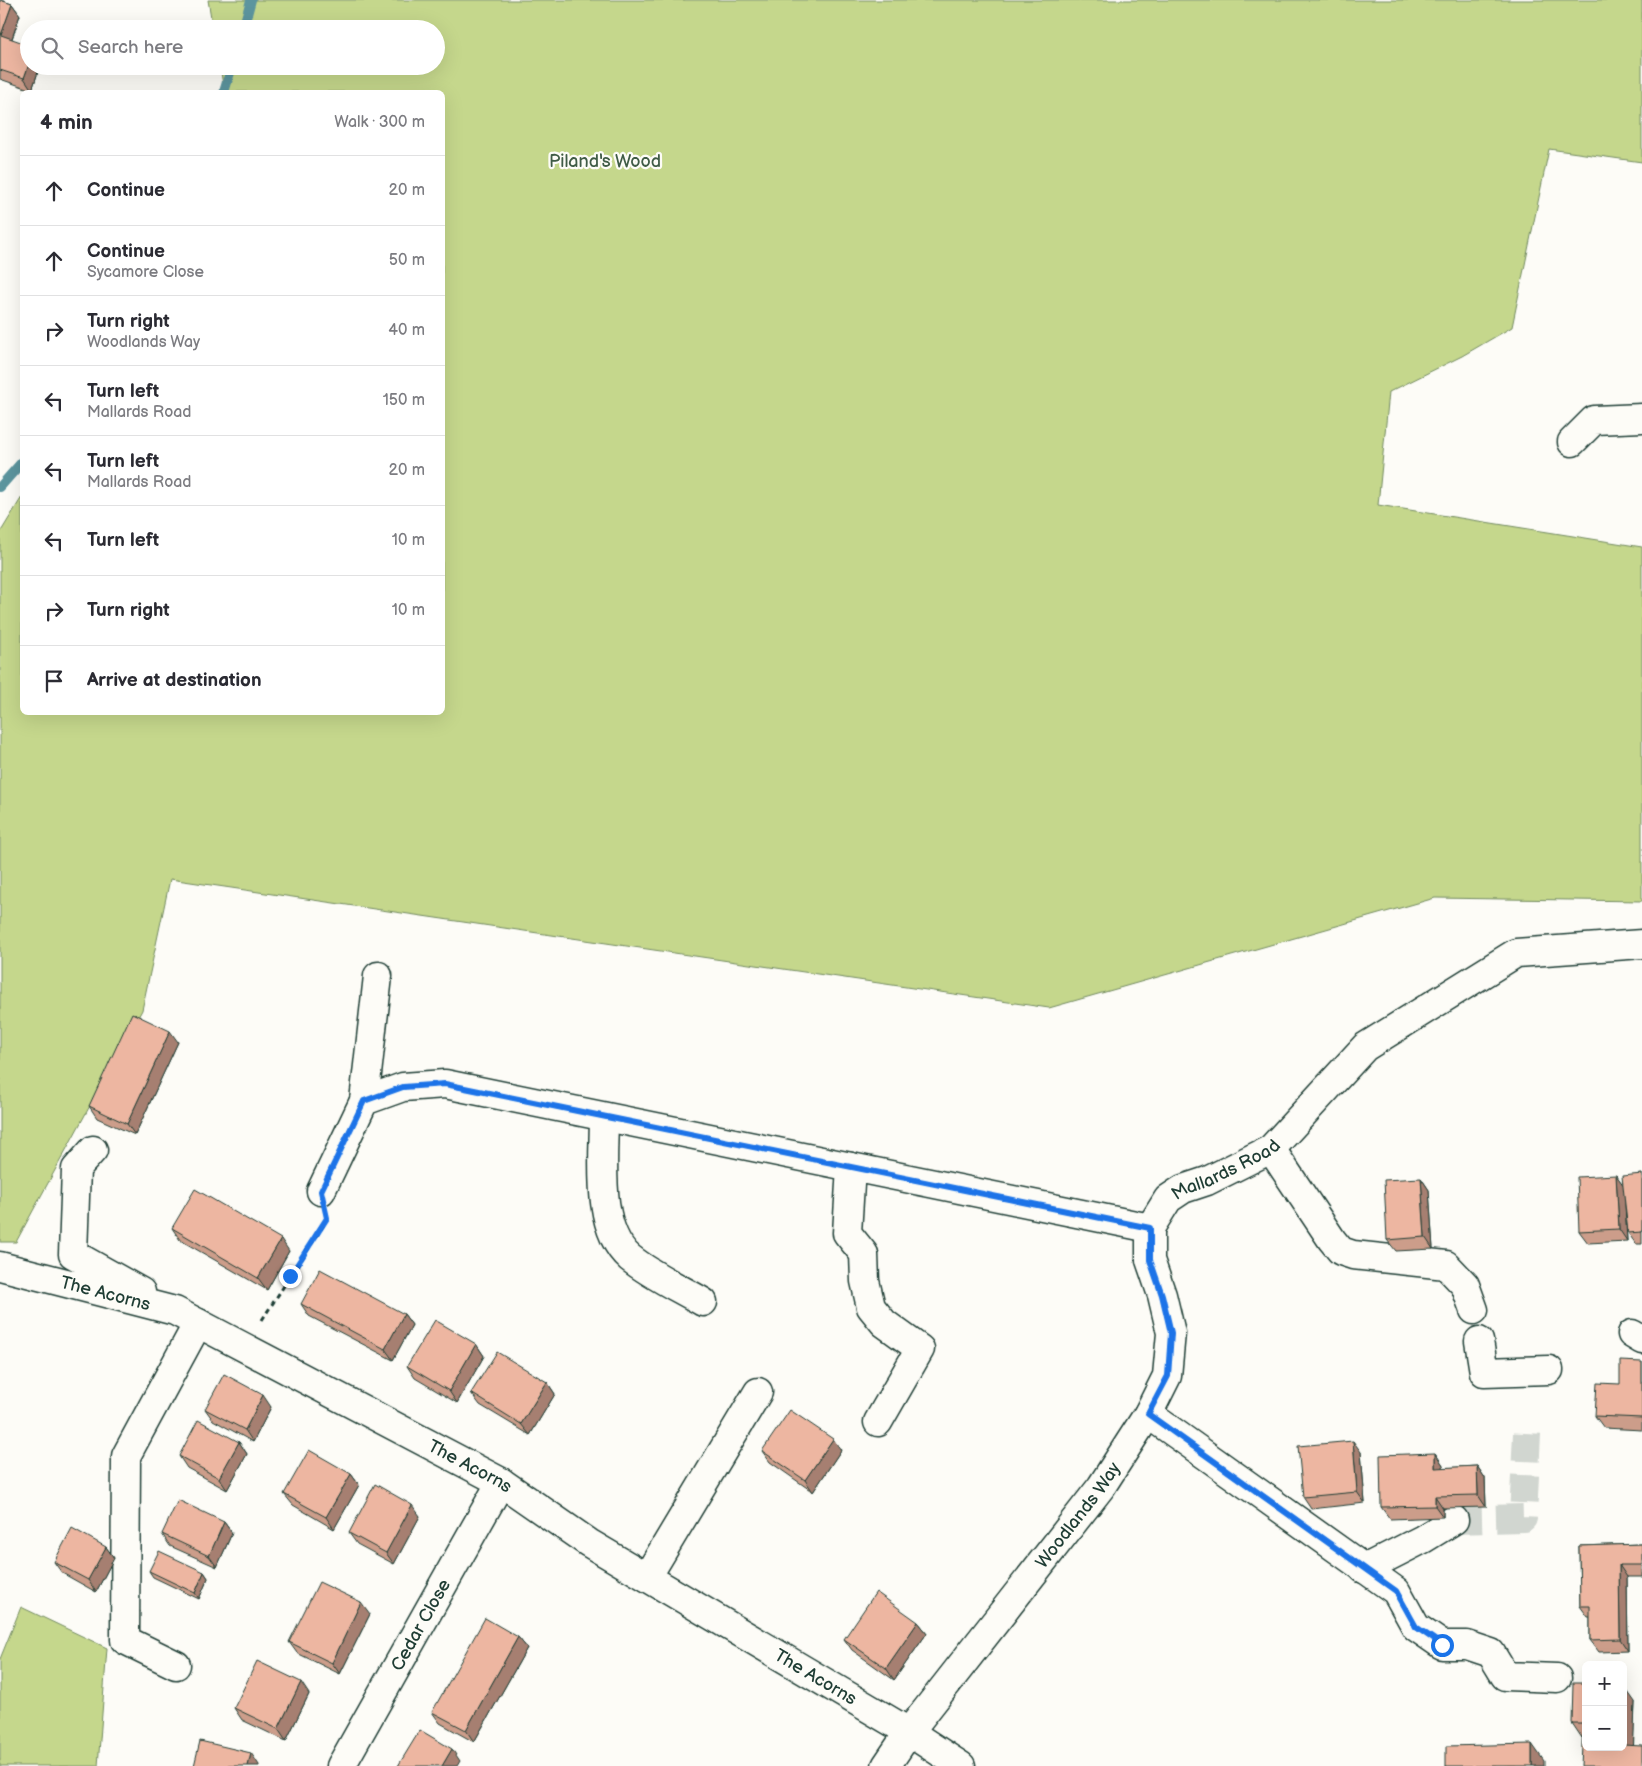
<!DOCTYPE html>
<meta charset="utf-8">
<style>
body{margin:0;font-family:"Balsamiq Sans",sans-serif;background:#f2f2f3;color:#2b2b33}
.controls{position:absolute;right:15px;bottom:15px;display:grid;overflow:hidden;border-radius:8px;box-shadow:0 5px 20px #0002}
.controls button{width:45px;height:45px;display:grid;place-items:center;padding:0;border:0;border-bottom:1px solid #e1e1e2;background:#fff;color:#2b2b33;font:25px sans-serif}
.stop{position:absolute;width:15px;height:15px;margin:-11px;border:4px solid #1a73e8;border-radius:50%;background:#fff}
.stop.end{background:#1a73e8;border-color:#fff;box-shadow:0 1px 5px #0008}
.list{margin:0;padding:0;list-style:none}
h2{display:flex;justify-content:space-between;align-items:center;height:65px;margin:0;padding:0 20px;font-size:21px}
h2 small{font-size:16px;font-weight:400;color:#7c7c81}
.list li{display:grid;grid-template-columns:32px 1fr auto;gap:15px;align-items:center;box-sizing:border-box;height:70px;padding:0 20px;border-top:1px solid #e1e1e2}
.list b{display:block;font-size:19px;white-space:nowrap}
.list p{margin:0;font-size:16px;white-space:nowrap;color:#7c7c81}
.list em{font-size:16px;font-style:normal;color:#7c7c81}
.icon{flex:none;width:28px;height:28px;fill:none;stroke:currentColor;stroke-width:2;stroke-linecap:round;stroke-linejoin:round}
.map{position:relative;flex:none;width:1642px;height:1766px;overflow:hidden}
.search{position:absolute;background:#fff;box-shadow:0 5px 20px #0002;left:20px;top:20px;width:425px;height:55px;display:flex;align-items:center;gap:12px;box-sizing:border-box;padding:0 18px;border-radius:28px;color:#7c7c81;font-size:19px}
.panel{position:absolute;background:#fff;box-shadow:0 5px 20px #0002;left:20px;top:90px;width:425px;height:625px;border-radius:8px}
.map>svg:first-child{display:block}
</style>
<div class="map">
<svg width="1642" height="1766" viewBox="0 0 1642 1766">
<rect width="100%" height="100%" fill="#fdfcf7"/>
<filter id="ink" filterUnits="userSpaceOnUse"><feTurbulence type="fractalNoise" baseFrequency=".02" numOctaves="2"/><feDisplacementMap in="SourceGraphic" scale="10" xChannelSelector="R" yChannelSelector="G"/><feConvolveMatrix kernelMatrix="1 2 1 2 8 2 1 2 1" color-interpolation-filters="sRGB"/></filter>
<g filter="url(#ink)">
<g fill="#c5d78c" stroke="#728a60">
<path d="M208,0H1642V162L1549,149L1512,327L1462,356L1389,392L1378,505L1642,547V901L1435,898L1049,1008L170,879L142,1010L16,1242H0V533L22,497V712H442V92H224L220,66H436V29H213Z"/>
<path d="M21,1607L107,1648L98,1766H0V1659Z"/>
</g>
<g fill="none" stroke-linecap="round" stroke-linejoin="round">
<g stroke="#5c959e" stroke-width="10">
<path d="M243,29L251,0"/>
<path d="M224,92L232,66"/>
<path d="M0,487L22,462"/>
</g>
<path stroke="#d1d6d0" stroke-width="28" stroke-dasharray="28 14" stroke-linecap="butt" d="M1454,1520L1523,1518L1527,1433"/>
<defs>
<g id="minor">
<path d="M1572,442L1594,420L1642,418"/>
<path d="M364,1101L378,976"/>
<path d="M604,1117C604,1158 595,1228 630,1258C651,1275 679,1288 703,1302"/>
<path d="M1271,1149L1332,1240L1341,1251L1353,1255L1446,1265L1465,1285L1474,1310"/>
<path d="M93,1150L76,1169L73,1254L141,1292"/>
<path d="M851,1167L847,1233L864,1254L865,1281L871,1307L884,1323L920,1349L878,1422"/>
<path id="s1" d="M321,1191L364,1101L403,1087L445,1084L1150,1228L1168,1199L1183,1189L1207,1181L1271,1149L1365,1047L1516,953L1642,944"/>
<path id="s2" d="M0,1266L175,1311L501,1482L589,1543L909,1732L961,1766"/>
<path d="M1632,1334L1642,1340"/>
<path d="M1479,1341L1484,1372L1549,1370"/>
<path d="M1148,1414L1396,1591L1416,1627L1442,1645H1467L1491,1653L1505,1676L1557,1678"/>
<path d="M1364,1569L1423,1539L1454,1520"/>
<path d="M647,1577L758,1392"/>
<path d="M176,1665L125,1640L126,1456L198,1323"/>
<path id="s3" d="M341,1766L501,1482"/>
<path id="s4" d="M886,1766L909,1732L1101,1487L1148,1414L1167,1376L1171,1333L1162,1295L1150,1260V1228"/>
</g>
</defs>
<use href="#minor" stroke="#1f3d34" stroke-width="31"/>
<path stroke="#1f3d34" stroke-width="3" stroke-dasharray="5 4" stroke-linecap="butt" d="M262,1320L325,1222"/>
<use href="#minor" stroke="#fdfcf7" stroke-width="28"/>
</g>
<g fill="#cc9d8a" stroke="#1f3d34">
<path d="M0,0L12,4L20,15L12,39L29,66H40L32,90L0,79Z"/>
<path d="M178,1042L135,1135L97,1118L89,1106Z"/>
<path d="M1642,1174V1244H1636L1628,1233L1625,1200L1627,1241L1588,1243L1579,1231L1616,1175L1623,1185Z"/>
<path d="M1421,1178L1429,1190L1433,1249L1396,1251L1387,1240Z"/>
<path d="M172,1228L289,1251L267,1290L180,1240Z"/>
<path d="M301,1304L404,1314L412,1325L393,1360L309,1316Z"/>
<path d="M476,1344L484,1356L457,1403L415,1378L407,1366Z"/>
<path d="M1642,1362V1430L1604,1428L1595,1416L1620,1384Z"/>
<path d="M547,1382L555,1394L530,1435L480,1405L471,1393Z"/>
<path d="M271,1407L253,1442L213,1420L205,1409Z"/>
<path d="M239,1442L247,1454L227,1490L187,1468L179,1456Z"/>
<path d="M841,1450L813,1492L770,1462L762,1451Z"/>
<path d="M1361,1452L1365,1503L1311,1509L1303,1497Z"/>
<path d="M1435,1453L1443,1465V1468L1477,1466L1485,1478L1486,1507L1443,1508V1517L1390,1519L1381,1507Z"/>
<path d="M351,1474L359,1485L334,1529L293,1505L284,1494Z"/>
<path d="M420,1516L394,1564L357,1544L349,1533Z"/>
<path d="M224,1522L232,1533L217,1567L170,1546L162,1534Z"/>
<path d="M1642,1544V1577H1627L1628,1651L1599,1652L1590,1640V1617H1588L1580,1606L1579,1546Z"/>
<path d="M106,1547L114,1558L96,1592L62,1573L54,1562Z"/>
<path d="M149,1571L204,1572L208,1578L199,1599L153,1577Z"/>
<path d="M370,1614L340,1674L297,1653L289,1642Z"/>
<path d="M918,1622L927,1633L894,1680L852,1650L844,1639Z"/>
<path d="M518,1637L527,1648L474,1742L440,1723L432,1712Z"/>
<path d="M309,1694L286,1741L242,1720L234,1708Z"/>
<path d="M1635,1702L1633,1745L1642,1766L1582,1738L1572,1723Z"/>
</g>
<g fill="#a67f71" stroke="#1f3d34">
<path d="M12,4L20,15L9,47L1,35Z"/>
<path d="M29,64V66H40L32,90L24,78Z"/>
<path d="M170,1031L178,1042L135,1135L127,1124Z"/>
<path d="M1616,1175L1624,1186L1627,1241L1619,1229Z"/>
<path d="M1421,1178L1429,1190L1433,1249L1425,1237Z"/>
<path d="M281,1239L289,1251L267,1290L258,1278Z"/>
<path d="M404,1314L412,1325L393,1360L385,1349Z"/>
<path d="M476,1344L484,1356L457,1403L449,1391Z"/>
<path d="M547,1382L555,1394L530,1435L521,1424Z"/>
<path d="M263,1395L271,1407L253,1442L245,1430Z"/>
<path d="M833,1439L841,1450L813,1492L805,1480Z"/>
<path d="M1353,1441L1361,1452L1365,1503L1357,1492Z"/>
<path d="M239,1442L247,1454L227,1490L219,1478Z"/>
<path d="M1435,1453L1443,1465L1444,1480L1435,1468Z"/>
<path d="M1477,1466L1485,1478L1486,1507L1478,1495Z"/>
<path d="M351,1474L359,1485L334,1529L326,1517Z"/>
<path d="M1435,1496L1443,1508V1517L1435,1506Z"/>
<path d="M412,1505L420,1516L394,1564L386,1553Z"/>
<path d="M224,1522L232,1533L217,1567L209,1556Z"/>
<path d="M106,1547L114,1558L96,1592L88,1580Z"/>
<path d="M1619,1565L1627,1577L1628,1651L1620,1639Z"/>
<path d="M204,1572L208,1578L199,1599L195,1593Z"/>
<path d="M361,1602L370,1614L340,1674L332,1663Z"/>
<path d="M918,1622L927,1633L894,1680L886,1668Z"/>
<path d="M518,1637L527,1648L474,1742L466,1730Z"/>
<path d="M301,1682L309,1694L286,1741L278,1729Z"/>
<path d="M1623,1685L1635,1702L1633,1762L1623,1747Z"/>
<path d="M1532,1744L1544,1761V1766H1532Z"/>
<path d="M452,1749L460,1761L457,1766H442Z"/>
<path d="M251,1753L259,1765V1766H248Z"/>
</g>
<g fill="#edb6a1" stroke="#1f3d34">
<path d="M0,0L12,4L1,35L29,45V64L24,78L0,70Z"/>
<path d="M132,1013L170,1031L127,1124L89,1106Z"/>
<path d="M1642,1174V1232L1628,1233L1622,1176Z"/>
<path d="M1616,1175L1619,1229L1579,1231L1577,1177Z"/>
<path d="M1421,1178L1425,1237L1387,1240L1384,1180Z"/>
<path d="M195,1189L281,1239L258,1278L172,1228Z"/>
<path d="M320,1269L404,1314L385,1349L301,1304Z"/>
<path d="M435,1320L476,1344L449,1391L407,1366Z"/>
<path d="M497,1352L547,1382L521,1424L471,1393Z"/>
<path d="M1620,1361L1642,1362V1418L1595,1416L1597,1383L1620,1384Z"/>
<path d="M224,1374L263,1395L245,1430L205,1409Z"/>
<path d="M790,1410L833,1439L805,1480L762,1451Z"/>
<path d="M198,1420L239,1442L219,1478L179,1456Z"/>
<path d="M1353,1441L1357,1492L1303,1497L1298,1446Z"/>
<path d="M309,1450L351,1474L326,1517L284,1494Z"/>
<path d="M1435,1453V1468L1477,1466L1478,1495L1435,1496V1506L1381,1507L1380,1455Z"/>
<path d="M375,1484L412,1505L386,1553L349,1533Z"/>
<path d="M178,1500L224,1522L209,1556L162,1534Z"/>
<path d="M72,1528L106,1547L88,1580L54,1562Z"/>
<path d="M1642,1544V1565H1619L1620,1639L1590,1640V1606H1580L1579,1546Z"/>
<path d="M159,1551L204,1572L195,1593L149,1571Z"/>
<path d="M319,1582L361,1602L332,1663L289,1642Z"/>
<path d="M876,1592L918,1622L886,1668L844,1639Z"/>
<path d="M485,1618L518,1637L466,1730L432,1712Z"/>
<path d="M257,1661L301,1682L278,1729L234,1708Z"/>
<path d="M1573,1683H1586V1747H1623V1745L1642,1746V1766H1581L1583,1723H1572Z"/>
<path d="M420,1730L452,1749L442,1766H398Z"/>
<path d="M200,1741L251,1753L248,1766H194Z"/>
<path d="M1532,1744V1766H1446V1746Z"/>
</g>
</g>
<g fill="none" stroke-linecap="round" stroke-linejoin="round" filter="url(#ink)">
<path stroke="#1a73e8" stroke-width="6" d="M290,1276L327,1218L321,1191L364,1101L403,1087L445,1084L1150,1228V1260L1162,1295L1171,1333L1168,1376L1148,1414L1396,1591L1416,1627L1442,1645"/>
</g>
<g text-anchor="middle" stroke-width="4.5" stroke-linejoin="round" paint-order="stroke">
<g font-size="18" fill="#405c46" stroke="#fdfcf7">
<text x="605" y="167">Piland's Wood</text>
</g>
<g font-size="18" fill="#1f3d34" stroke="#fdfcf7">
<text dy="6" stroke="none"><textPath href="#s1" startOffset="1002">Mallards Road</textPath></text>
<text dy="6" stroke="none"><textPath href="#s2" startOffset="109">The Acorns</textPath></text>
<text dy="6" stroke="none"><textPath href="#s2" startOffset="514">The Acorns</textPath></text>
<text dy="6" stroke="none"><textPath href="#s4" startOffset="316">Woodlands Way</textPath></text>
<text dy="6" stroke="none"><textPath href="#s3" startOffset="162">Cedar Close</textPath></text>
<text dy="6" stroke="none"><textPath href="#s2" startOffset="919">The Acorns</textPath></text>
</g>
</g>
</svg>
<div class="controls">
<button>+</button>
<button>−</button>
</div>
<div class="stop" style="left:1442px;top:1645px"></div>
<div class="stop end" style="left:290px;top:1276px"></div>
<div class="search"><svg class="icon" aria-label="search" viewBox="0 0 24 24"><circle cx="10" cy="10" r="6"/><path d="M15 15l6 6"/></svg>Search here</div>
<section class="panel">
<h2>4 min<small>Walk · 300 m</small></h2>
<ul class="list">
<li><svg class="icon" aria-label="ahead" viewBox="0 0 24 24"><path d="M12 20V5M6 11l6-6 6 6"/></svg><div><b>Continue</b></div><em>20 m</em></li>
<li><svg class="icon" aria-label="ahead" viewBox="0 0 24 24"><path d="M12 20V5M6 11l6-6 6 6"/></svg><div><b>Continue</b><p>Sycamore Close</p></div><em>50 m</em></li>
<li><svg class="icon" aria-label="right" viewBox="0 0 24 24"><path d="M7 20v-9h11M14 6l5 5-5 5"/></svg><div><b>Turn right</b><p>Woodlands Way</p></div><em>40 m</em></li>
<li><svg class="icon" aria-label="left" viewBox="0 0 24 24"><path d="M17 20v-9H6M10 6l-5 5 5 5"/></svg><div><b>Turn left</b><p>Mallards Road</p></div><em>150 m</em></li>
<li><svg class="icon" aria-label="left" viewBox="0 0 24 24"><path d="M17 20v-9H6M10 6l-5 5 5 5"/></svg><div><b>Turn left</b><p>Mallards Road</p></div><em>20 m</em></li>
<li><svg class="icon" aria-label="left" viewBox="0 0 24 24"><path d="M17 20v-9H6M10 6l-5 5 5 5"/></svg><div><b>Turn left</b></div><em>10 m</em></li>
<li><svg class="icon" aria-label="right" viewBox="0 0 24 24"><path d="M7 20v-9h11M14 6l5 5-5 5"/></svg><div><b>Turn right</b></div><em>10 m</em></li>
<li><svg class="icon" aria-label="arrive" viewBox="0 0 24 24"><path d="M6 21V4h12l-3 4 3 4H6"/></svg><div><b>Arrive at destination</b></div></li>
</ul>
</section>
</div>
